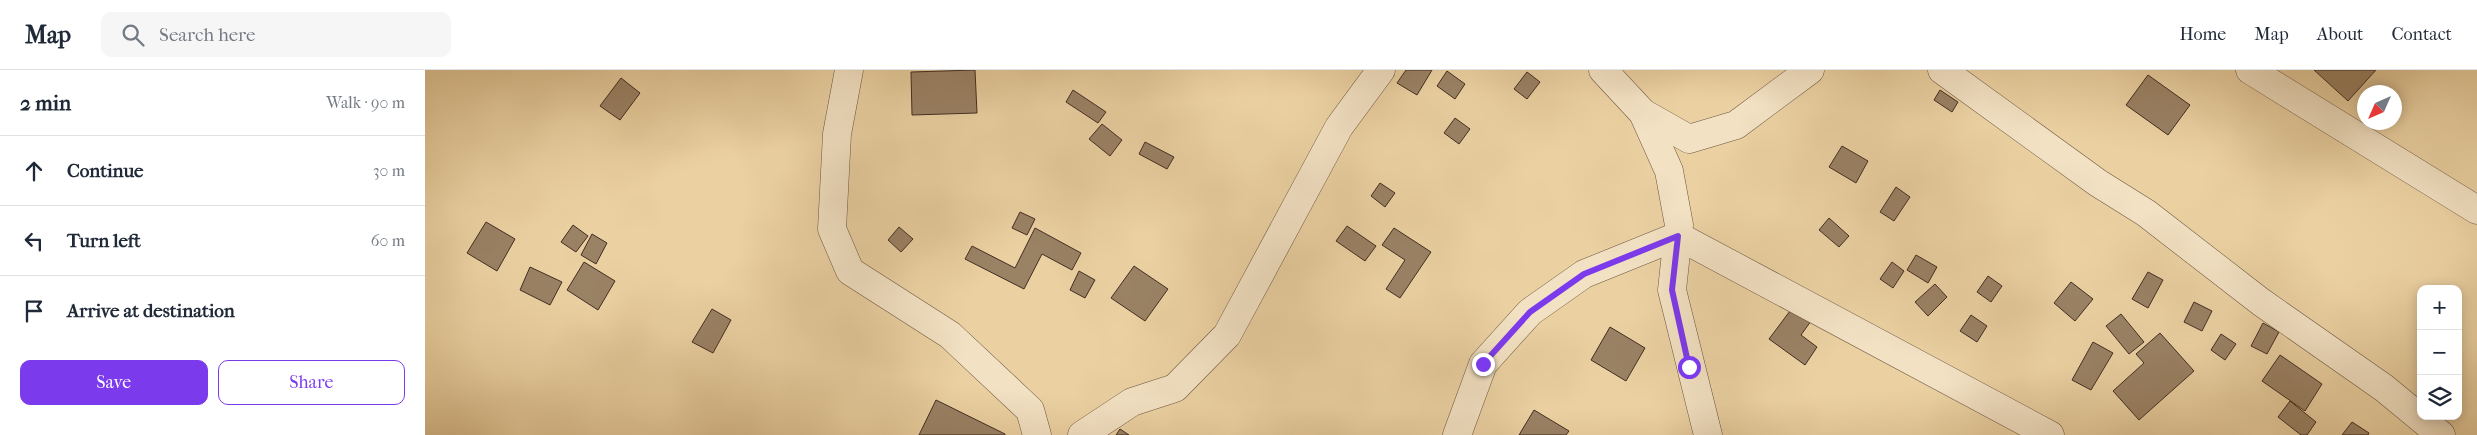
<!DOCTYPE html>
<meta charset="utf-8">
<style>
body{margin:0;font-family:"IM FELL French Canon",serif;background:#f6f6f7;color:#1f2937}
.controls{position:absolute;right:15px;bottom:15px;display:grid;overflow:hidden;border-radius:10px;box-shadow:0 2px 12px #0003}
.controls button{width:45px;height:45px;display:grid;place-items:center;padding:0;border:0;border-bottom:1px solid #e0e1e3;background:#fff;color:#1f2937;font:25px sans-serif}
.compass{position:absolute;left:1932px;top:15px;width:45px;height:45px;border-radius:50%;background:#fff;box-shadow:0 2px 12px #0003;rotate:225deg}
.stop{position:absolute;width:15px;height:15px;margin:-11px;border:4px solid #7c3aed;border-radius:50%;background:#fff}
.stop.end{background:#7c3aed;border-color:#fff;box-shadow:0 1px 5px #0008}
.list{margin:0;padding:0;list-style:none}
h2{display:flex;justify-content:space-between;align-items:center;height:65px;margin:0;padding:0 20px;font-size:21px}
h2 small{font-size:16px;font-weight:400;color:#747a83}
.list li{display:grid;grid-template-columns:32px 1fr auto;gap:15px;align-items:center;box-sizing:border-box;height:70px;padding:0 20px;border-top:1px solid #e0e1e3}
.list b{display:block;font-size:19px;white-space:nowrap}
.list em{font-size:16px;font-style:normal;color:#747a83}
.actions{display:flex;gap:10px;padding:15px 20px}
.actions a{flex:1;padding:11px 0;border:1px solid #7c3aed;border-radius:10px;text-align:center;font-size:18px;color:#7c3aed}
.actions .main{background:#7c3aed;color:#fff}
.icon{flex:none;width:28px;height:28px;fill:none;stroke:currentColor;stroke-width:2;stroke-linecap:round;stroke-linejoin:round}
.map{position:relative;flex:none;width:2052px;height:365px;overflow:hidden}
header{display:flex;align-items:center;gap:30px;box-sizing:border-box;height:70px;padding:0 25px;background:#fff;border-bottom:1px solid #e0e1e3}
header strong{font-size:24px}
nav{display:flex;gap:28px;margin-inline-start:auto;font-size:18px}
.search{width:350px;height:45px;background:#f6f6f7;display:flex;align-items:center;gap:12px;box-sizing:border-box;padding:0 18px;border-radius:10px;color:#747a83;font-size:19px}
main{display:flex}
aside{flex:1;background:#fff}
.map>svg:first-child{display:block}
</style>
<header>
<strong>Map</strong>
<div class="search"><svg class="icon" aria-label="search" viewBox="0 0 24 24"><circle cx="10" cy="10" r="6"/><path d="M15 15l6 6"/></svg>Search here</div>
<nav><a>Home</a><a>Map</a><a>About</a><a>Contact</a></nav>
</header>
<main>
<aside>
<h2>2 min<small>Walk · 90 m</small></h2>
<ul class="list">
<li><svg class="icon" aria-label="ahead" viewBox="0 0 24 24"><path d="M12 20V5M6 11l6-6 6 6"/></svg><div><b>Continue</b></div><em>30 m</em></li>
<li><svg class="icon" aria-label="left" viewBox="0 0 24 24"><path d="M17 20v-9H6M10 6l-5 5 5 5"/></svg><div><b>Turn left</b></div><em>60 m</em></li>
<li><svg class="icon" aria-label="arrive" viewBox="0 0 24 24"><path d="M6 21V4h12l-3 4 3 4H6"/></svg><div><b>Arrive at destination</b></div></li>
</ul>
<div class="actions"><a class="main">Save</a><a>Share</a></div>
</aside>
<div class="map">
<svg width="2052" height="365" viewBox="0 0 2052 365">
<rect width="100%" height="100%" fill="#ebd1a2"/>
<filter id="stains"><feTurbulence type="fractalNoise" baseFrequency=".004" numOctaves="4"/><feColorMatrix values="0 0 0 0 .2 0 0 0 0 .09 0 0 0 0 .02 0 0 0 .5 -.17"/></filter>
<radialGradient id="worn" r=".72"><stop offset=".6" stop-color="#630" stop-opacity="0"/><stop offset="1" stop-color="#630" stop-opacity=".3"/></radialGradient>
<g fill="#9a8265" stroke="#432d23">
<path d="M550,0L552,43L487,45L486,2Z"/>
<path d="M981,0H1007L992,25L972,13Z"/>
<path d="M1889,0H1951L1923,31Z"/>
<path d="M1022,1L1040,14L1030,29L1012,16Z"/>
<path d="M1102,2L1115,12L1102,29L1089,19Z"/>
<path d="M1723,5L1765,35L1743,65L1701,35Z"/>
<path d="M196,8L215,23L195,50L175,36Z"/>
<path d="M648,20L681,42L673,53L641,32Z"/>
<path d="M1515,20L1533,32L1527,42L1509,30Z"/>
<path d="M1030,48L1045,59L1034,74L1019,63Z"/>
<path d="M677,54L697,70L685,86L664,69Z"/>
<path d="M720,72L749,87L742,99L714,84Z"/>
<path d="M1417,76L1443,91L1431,113L1404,97Z"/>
<path d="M955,113L970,123L960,137L946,126Z"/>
<path d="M1471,117L1485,127L1469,151L1455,142Z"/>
<path d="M595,142L610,149L602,165L587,158Z"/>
<path d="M1404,148L1424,166L1414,177L1394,160Z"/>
<path d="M61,152L90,169L72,201L42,183Z"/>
<path d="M148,155L163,166L151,182L136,172Z"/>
<path d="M922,156L951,176L940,191L911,171Z"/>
<path d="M474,157L488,169L476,182L463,170Z"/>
<path d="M610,158L656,183L647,200L617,184L599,219L540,189L547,176L590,198Z"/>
<path d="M969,158L1006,182L975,228L961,219L980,190L957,175Z"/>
<path d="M167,164L182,173L171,194L156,185Z"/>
<path d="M1491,185L1512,197L1503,213L1482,200Z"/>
<path d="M159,192L190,211L173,240L142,220Z"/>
<path d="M1467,192L1479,201L1468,218L1455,209Z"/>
<path d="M709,196L743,219L720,251L686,228Z"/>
<path d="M105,197L137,212L125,235L95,220Z"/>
<path d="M654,201L670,210L660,228L645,220Z"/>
<path d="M1723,202L1738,210L1723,238L1707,229Z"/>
<path d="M1563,206L1577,216L1566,232L1552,222Z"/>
<path d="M1646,212L1668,229L1650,251L1629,233Z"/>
<path d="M1510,214L1522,227L1503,246L1490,232Z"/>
<path d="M1769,232L1787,241L1777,261L1759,252Z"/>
<path d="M1368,237L1386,251L1376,265L1392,277L1380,295L1344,269Z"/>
<path d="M287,239L306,250L288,283L267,272Z"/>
<path d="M1696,244L1719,272L1704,284L1681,256Z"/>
<path d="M1546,245L1562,256L1552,272L1535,261Z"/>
<path d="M1838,253L1854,262L1842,284L1826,276Z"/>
<path d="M1185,257L1220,278L1201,311L1166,290Z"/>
<path d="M1735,263L1769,301L1714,350L1688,321L1719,293L1711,284Z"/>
<path d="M1796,264L1811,274L1800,290L1786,280Z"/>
<path d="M1668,272L1688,283L1666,320L1647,310Z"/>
<path d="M1855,285L1897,314L1880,341L1837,311Z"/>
<path d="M511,330L580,364V365H494Z"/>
<path d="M1865,331L1891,352L1882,365H1876L1853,347Z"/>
<path d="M1109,340L1144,361L1141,365H1094Z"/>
<path d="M1927,352L1944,363L1943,365H1917Z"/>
<path d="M695,359L704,365H691Z"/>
</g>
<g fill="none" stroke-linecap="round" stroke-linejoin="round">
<defs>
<g id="minor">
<path d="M424,0L412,64L407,159L425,201L525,265L605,340L612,365"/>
<path d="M1178,0L1218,43L1244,101L1254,155L1247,220L1283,365"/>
<path d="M1517,0L1673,113L1721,143L1836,232L1959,318L2016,365"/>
<path d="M1825,0L2052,140"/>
<path d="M1218,43L1264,69L1311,55L1385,0"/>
<path d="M657,365L707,332L750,318L802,265L914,57L956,0"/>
<path d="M1032,365L1058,294L1105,242L1159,204L1253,166L1625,365"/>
</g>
</defs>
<use href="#minor" stroke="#6d5643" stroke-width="29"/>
<use href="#minor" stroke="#f2e1c3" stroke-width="28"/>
</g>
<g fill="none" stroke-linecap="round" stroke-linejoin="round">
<path stroke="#7c3aed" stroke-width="6" d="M1058,294L1105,242L1159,204L1253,166L1247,220L1264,297"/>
</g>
<rect width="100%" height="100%" filter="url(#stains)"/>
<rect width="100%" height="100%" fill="url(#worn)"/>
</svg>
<div class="controls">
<button>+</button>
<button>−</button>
<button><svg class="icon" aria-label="layers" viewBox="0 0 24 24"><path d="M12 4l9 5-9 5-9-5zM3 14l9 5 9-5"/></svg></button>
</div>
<svg class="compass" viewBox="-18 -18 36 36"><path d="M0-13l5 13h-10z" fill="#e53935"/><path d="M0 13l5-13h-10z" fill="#747a83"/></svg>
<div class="stop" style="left:1264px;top:297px"></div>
<div class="stop end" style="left:1058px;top:294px"></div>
</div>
</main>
